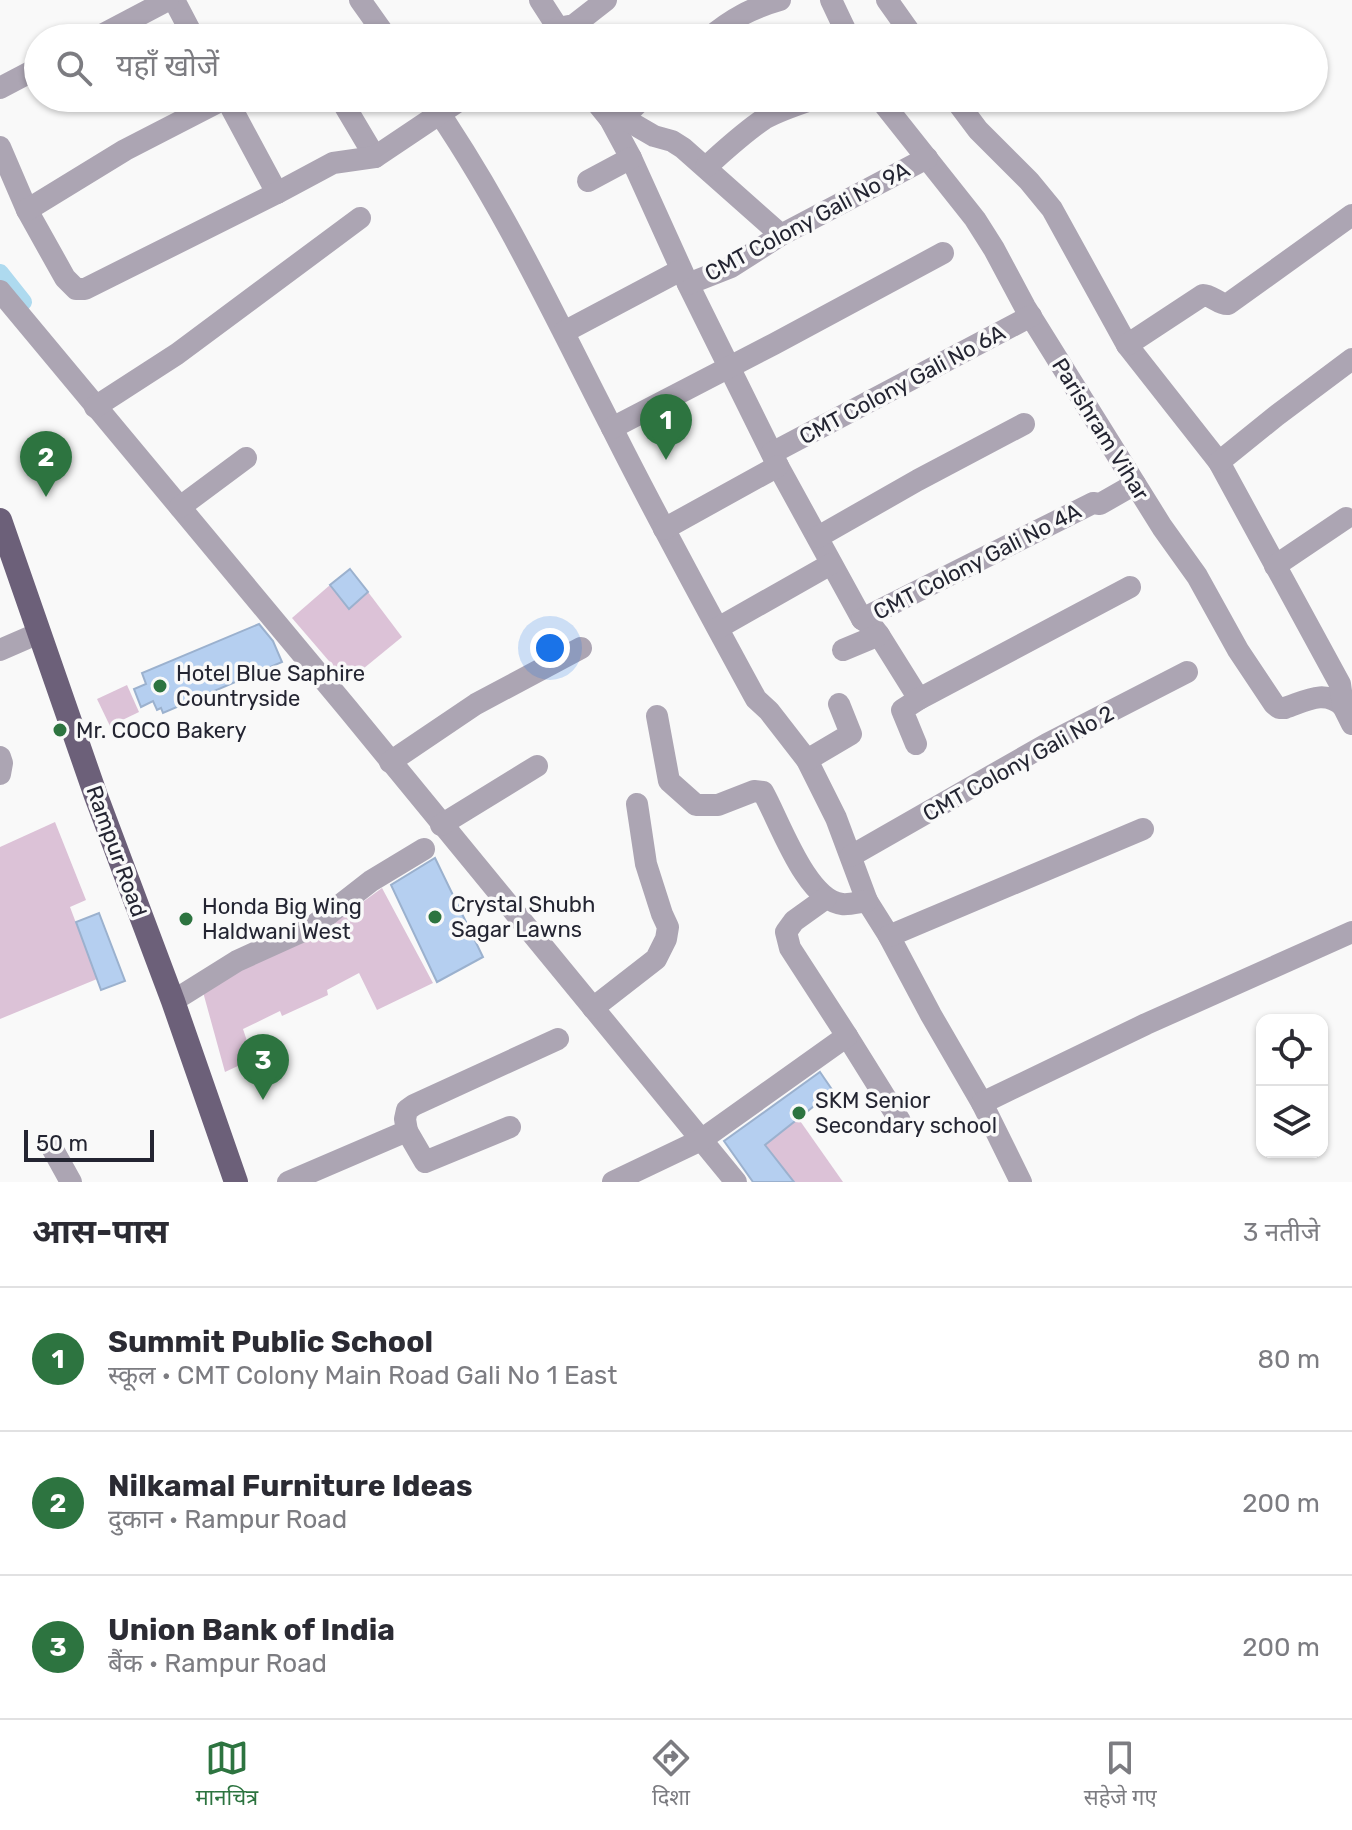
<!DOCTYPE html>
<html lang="hi">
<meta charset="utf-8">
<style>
body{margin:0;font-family:Rubik,"Noto Sans Devanagari",sans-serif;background:#f2f2f3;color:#2b2b33}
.controls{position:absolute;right:24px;bottom:24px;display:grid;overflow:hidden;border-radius:16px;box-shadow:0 2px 6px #0004}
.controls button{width:72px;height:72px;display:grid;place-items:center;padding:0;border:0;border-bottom:2px solid #e1e1e2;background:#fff;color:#2b2b33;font:40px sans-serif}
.scale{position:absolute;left:24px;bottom:20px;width:130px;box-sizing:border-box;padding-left:8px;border:4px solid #242532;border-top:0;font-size:22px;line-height:28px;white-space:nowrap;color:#242532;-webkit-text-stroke:6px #f9f9f9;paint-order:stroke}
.you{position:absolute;left:550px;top:648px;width:28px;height:28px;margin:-20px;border:6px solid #fff;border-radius:50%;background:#1a73e8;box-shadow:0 0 0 12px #1a73e833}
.badge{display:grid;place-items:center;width:52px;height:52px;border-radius:50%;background:#2d7440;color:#fff;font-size:26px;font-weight:700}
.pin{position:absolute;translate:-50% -66px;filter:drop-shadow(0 2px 4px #0008)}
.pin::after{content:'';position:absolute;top:42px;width:28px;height:24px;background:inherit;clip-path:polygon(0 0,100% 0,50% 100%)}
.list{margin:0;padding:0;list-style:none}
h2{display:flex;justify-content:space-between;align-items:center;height:104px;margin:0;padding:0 32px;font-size:34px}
h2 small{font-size:26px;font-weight:400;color:#7c7c81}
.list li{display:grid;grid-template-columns:52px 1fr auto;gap:24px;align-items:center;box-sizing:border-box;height:144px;padding:0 32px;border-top:2px solid #e1e1e2}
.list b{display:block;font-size:30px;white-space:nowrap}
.list p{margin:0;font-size:26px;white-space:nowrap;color:#7c7c81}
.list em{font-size:26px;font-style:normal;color:#7c7c81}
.icon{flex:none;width:44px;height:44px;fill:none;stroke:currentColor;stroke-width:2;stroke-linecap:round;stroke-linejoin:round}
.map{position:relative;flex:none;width:1352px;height:1182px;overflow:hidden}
.search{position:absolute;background:#fff;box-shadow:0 2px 6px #0004;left:24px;right:24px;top:24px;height:88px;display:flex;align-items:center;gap:20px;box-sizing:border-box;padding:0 28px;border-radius:44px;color:#7c7c81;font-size:30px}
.sheet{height:536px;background:#fff}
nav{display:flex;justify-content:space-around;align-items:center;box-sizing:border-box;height:112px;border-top:2px solid #e1e1e2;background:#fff;font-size:22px;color:#7c7c81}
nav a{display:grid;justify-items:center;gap:4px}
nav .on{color:#2d7440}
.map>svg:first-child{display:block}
</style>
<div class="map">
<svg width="1352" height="1182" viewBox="0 0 1352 1182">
<rect width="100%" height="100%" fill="#f9f9f9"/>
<g fill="#dcc2d7">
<path d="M330,585L368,592L402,637L347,682L292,618Z"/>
<path d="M127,685L139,712L110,726L97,699Z"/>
<path d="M55,822L86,900L70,907L97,979L0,1019V847Z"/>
<path d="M382,888L433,983L377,1010L359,973L327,990L328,995L282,1016L280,1011L243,1029L253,1059L225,1072L203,992L237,965L327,928Z"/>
<path d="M798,1118L843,1182H794L765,1145Z"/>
</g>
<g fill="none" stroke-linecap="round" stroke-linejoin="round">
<path stroke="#aedaef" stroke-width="18" d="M0,273L23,302"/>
</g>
<g fill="#b5cff0" stroke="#9bb1ce" stroke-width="2">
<path d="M350,569L368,592L349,609L330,585Z"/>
<path d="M259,624L273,641L282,662L163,713L161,708L157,710L153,701L141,707L134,689L146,684L142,673Z"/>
<path d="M435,858L483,957L437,982L391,885Z"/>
<path d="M99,913L125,981L101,990L76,922Z"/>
<path d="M820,1072L833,1091L765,1145L794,1182H753L724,1141Z"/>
</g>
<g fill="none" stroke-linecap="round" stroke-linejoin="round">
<g stroke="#aca5b3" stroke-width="22">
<path d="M174,0L194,38"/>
<path d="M360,0L387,38"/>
<path d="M540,0L558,28L547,37"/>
<path d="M831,0L849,38"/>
<path d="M887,0L914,38"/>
<path d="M558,28L574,25L606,0"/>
<path d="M96,38L168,0"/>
<path d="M709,38C731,19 752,8 780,0"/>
<path d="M0,88L38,68"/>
<path d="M226,98L277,193"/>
<path d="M340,98L375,157"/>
<path d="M429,98C501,201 554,315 611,426C657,518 707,609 756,699L769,711L807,760L836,818L867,901L889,936L931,1015L982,1103L1021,1182"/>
<path d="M593,98L610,119L631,158L688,284L778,466L862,619L872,626L879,635L919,699"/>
<path d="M879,98L975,219L994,249L1025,307L1162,527L1197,576L1238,650L1274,704L1279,708H1285C1306,701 1324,689 1343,706"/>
<path d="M954,98L978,130L1029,181L1052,209L1127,345L1219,462L1340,684L1343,706L1352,724"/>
<path d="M623,118L643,98"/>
<path d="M610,119L623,118L654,136L672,141L683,148L781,235"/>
<path d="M0,147L27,210L65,278L76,289H85L277,193L333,163L375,157L463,98"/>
<path d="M706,167C724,151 743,133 764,119C780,110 799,104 817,98"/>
<path d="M588,181L631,158"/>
<path d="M27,210L125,150L226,98"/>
<path d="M688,284L731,267L781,235L927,158"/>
<path d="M0,291L348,709L736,1182"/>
<path d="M564,332L681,270"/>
<path d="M1127,345L1203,295C1212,295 1219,305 1228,304L1352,215"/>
<path d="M95,407L177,354L360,218"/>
<path d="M612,428L774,344L943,253"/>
<path d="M772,453L1031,316"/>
<path d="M1219,462L1276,416L1352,359"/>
<path d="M180,507L246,458"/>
<path d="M664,529L778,466"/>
<path d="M818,537L918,480L1024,424"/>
<path d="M1275,566L1346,518"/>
<path d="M862,619L1093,503L1100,504L1135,484"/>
<path d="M718,628L831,564"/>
<path d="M0,650L39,633"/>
<path d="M843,650L879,635"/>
<path d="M657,716L669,781L696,805H718L754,791L763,792C779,820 806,900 842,904C849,905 859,902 867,901"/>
<path d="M916,744L902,710L919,699L1130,587"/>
<path d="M0,757L2,763L0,774"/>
<path d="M807,760L851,734L839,704"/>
<path d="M390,762L476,704L581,648"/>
<path d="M441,825L537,766"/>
<path d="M851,856L1047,744L1187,672"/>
<path d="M889,936L1143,829"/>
<path d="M173,1001L237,961L312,927L371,881L424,849"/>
<path d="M593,1008L656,959L666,939L668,927L662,914L646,864L637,804"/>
<path d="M847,1036L900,1121"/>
<path d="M982,1103L1146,1024L1352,932"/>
<path d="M407,1131L425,1162L510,1127"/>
<path d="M51,1146L71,1182"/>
<path d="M288,1182L407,1131L405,1119L407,1110L414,1105L558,1039"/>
<path d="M613,1182L701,1140L847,1036L790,948L786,932L794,921L826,898"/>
</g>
<path stroke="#6c6079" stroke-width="24" d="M0,520L96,796L173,1001L236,1182"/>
</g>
<g fill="#2d7440" stroke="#f9f9f9" stroke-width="3">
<circle cx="160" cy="686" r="8"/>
<circle cx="60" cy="730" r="8"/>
<circle cx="435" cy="917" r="8"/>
<circle cx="186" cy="919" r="8"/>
<circle cx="799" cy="1113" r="8"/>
</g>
<g text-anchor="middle" stroke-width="7" stroke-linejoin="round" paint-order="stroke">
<g font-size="22" fill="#242532" stroke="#f9f9f9">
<text transform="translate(807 221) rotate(-28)" y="8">CMT Colony Gali No 9A</text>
<text transform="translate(902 384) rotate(-28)" y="8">CMT Colony Gali No 6A</text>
<text transform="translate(1101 429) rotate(58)" y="8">Parishram Vihar</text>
<text transform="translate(977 561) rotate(-27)" y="8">CMT Colony Gali No 4A</text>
<text transform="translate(1018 763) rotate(-29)" y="8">CMT Colony Gali No 2</text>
<text transform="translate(117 851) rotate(70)" y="8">Rampur Road</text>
</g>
<g font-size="22" fill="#242532" stroke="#f9f9f9" text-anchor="start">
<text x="176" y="681">Hotel Blue Saphire<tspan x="176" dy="25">Countryside</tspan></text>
<text x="76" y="738">Mr. COCO Bakery</text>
<text x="451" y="912">Crystal Shubh<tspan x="451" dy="25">Sagar Lawns</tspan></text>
<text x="202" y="914">Honda Big Wing<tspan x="202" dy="25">Haldwani West</tspan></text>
<text x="815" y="1108">SKM Senior<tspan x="815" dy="25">Secondary school</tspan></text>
</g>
</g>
</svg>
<div class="controls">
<button><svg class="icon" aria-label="locate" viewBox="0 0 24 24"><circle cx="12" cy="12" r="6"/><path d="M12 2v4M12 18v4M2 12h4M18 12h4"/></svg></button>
<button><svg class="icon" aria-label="layers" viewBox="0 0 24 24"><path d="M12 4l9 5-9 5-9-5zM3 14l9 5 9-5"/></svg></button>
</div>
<div class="scale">50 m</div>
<div class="you"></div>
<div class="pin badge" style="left:666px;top:460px">1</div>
<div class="pin badge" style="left:46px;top:497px">2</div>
<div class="pin badge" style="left:263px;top:1100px">3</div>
<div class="search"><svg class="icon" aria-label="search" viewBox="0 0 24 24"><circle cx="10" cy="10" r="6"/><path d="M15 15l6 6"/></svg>यहाँ खोजें</div>
</div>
<section class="sheet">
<h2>आस-पास<small>3 नतीजे</small></h2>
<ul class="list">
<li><span class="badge">1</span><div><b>Summit Public School</b><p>स्कूल · CMT Colony Main Road Gali No 1 East</p></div><em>80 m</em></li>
<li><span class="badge">2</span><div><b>Nilkamal Furniture Ideas</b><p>दुकान · Rampur Road</p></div><em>200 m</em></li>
<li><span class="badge">3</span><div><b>Union Bank of India</b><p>बैंक · Rampur Road</p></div><em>200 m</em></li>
</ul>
</section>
<nav>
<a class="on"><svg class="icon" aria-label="map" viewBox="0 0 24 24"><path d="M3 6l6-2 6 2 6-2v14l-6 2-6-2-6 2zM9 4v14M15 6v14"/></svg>मानचित्र</a>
<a><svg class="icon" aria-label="directions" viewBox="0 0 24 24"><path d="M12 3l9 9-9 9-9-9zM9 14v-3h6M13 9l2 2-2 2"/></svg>दिशा</a>
<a><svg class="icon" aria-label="saved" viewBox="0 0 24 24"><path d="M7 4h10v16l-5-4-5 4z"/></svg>सहेजे गए</a>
</nav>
